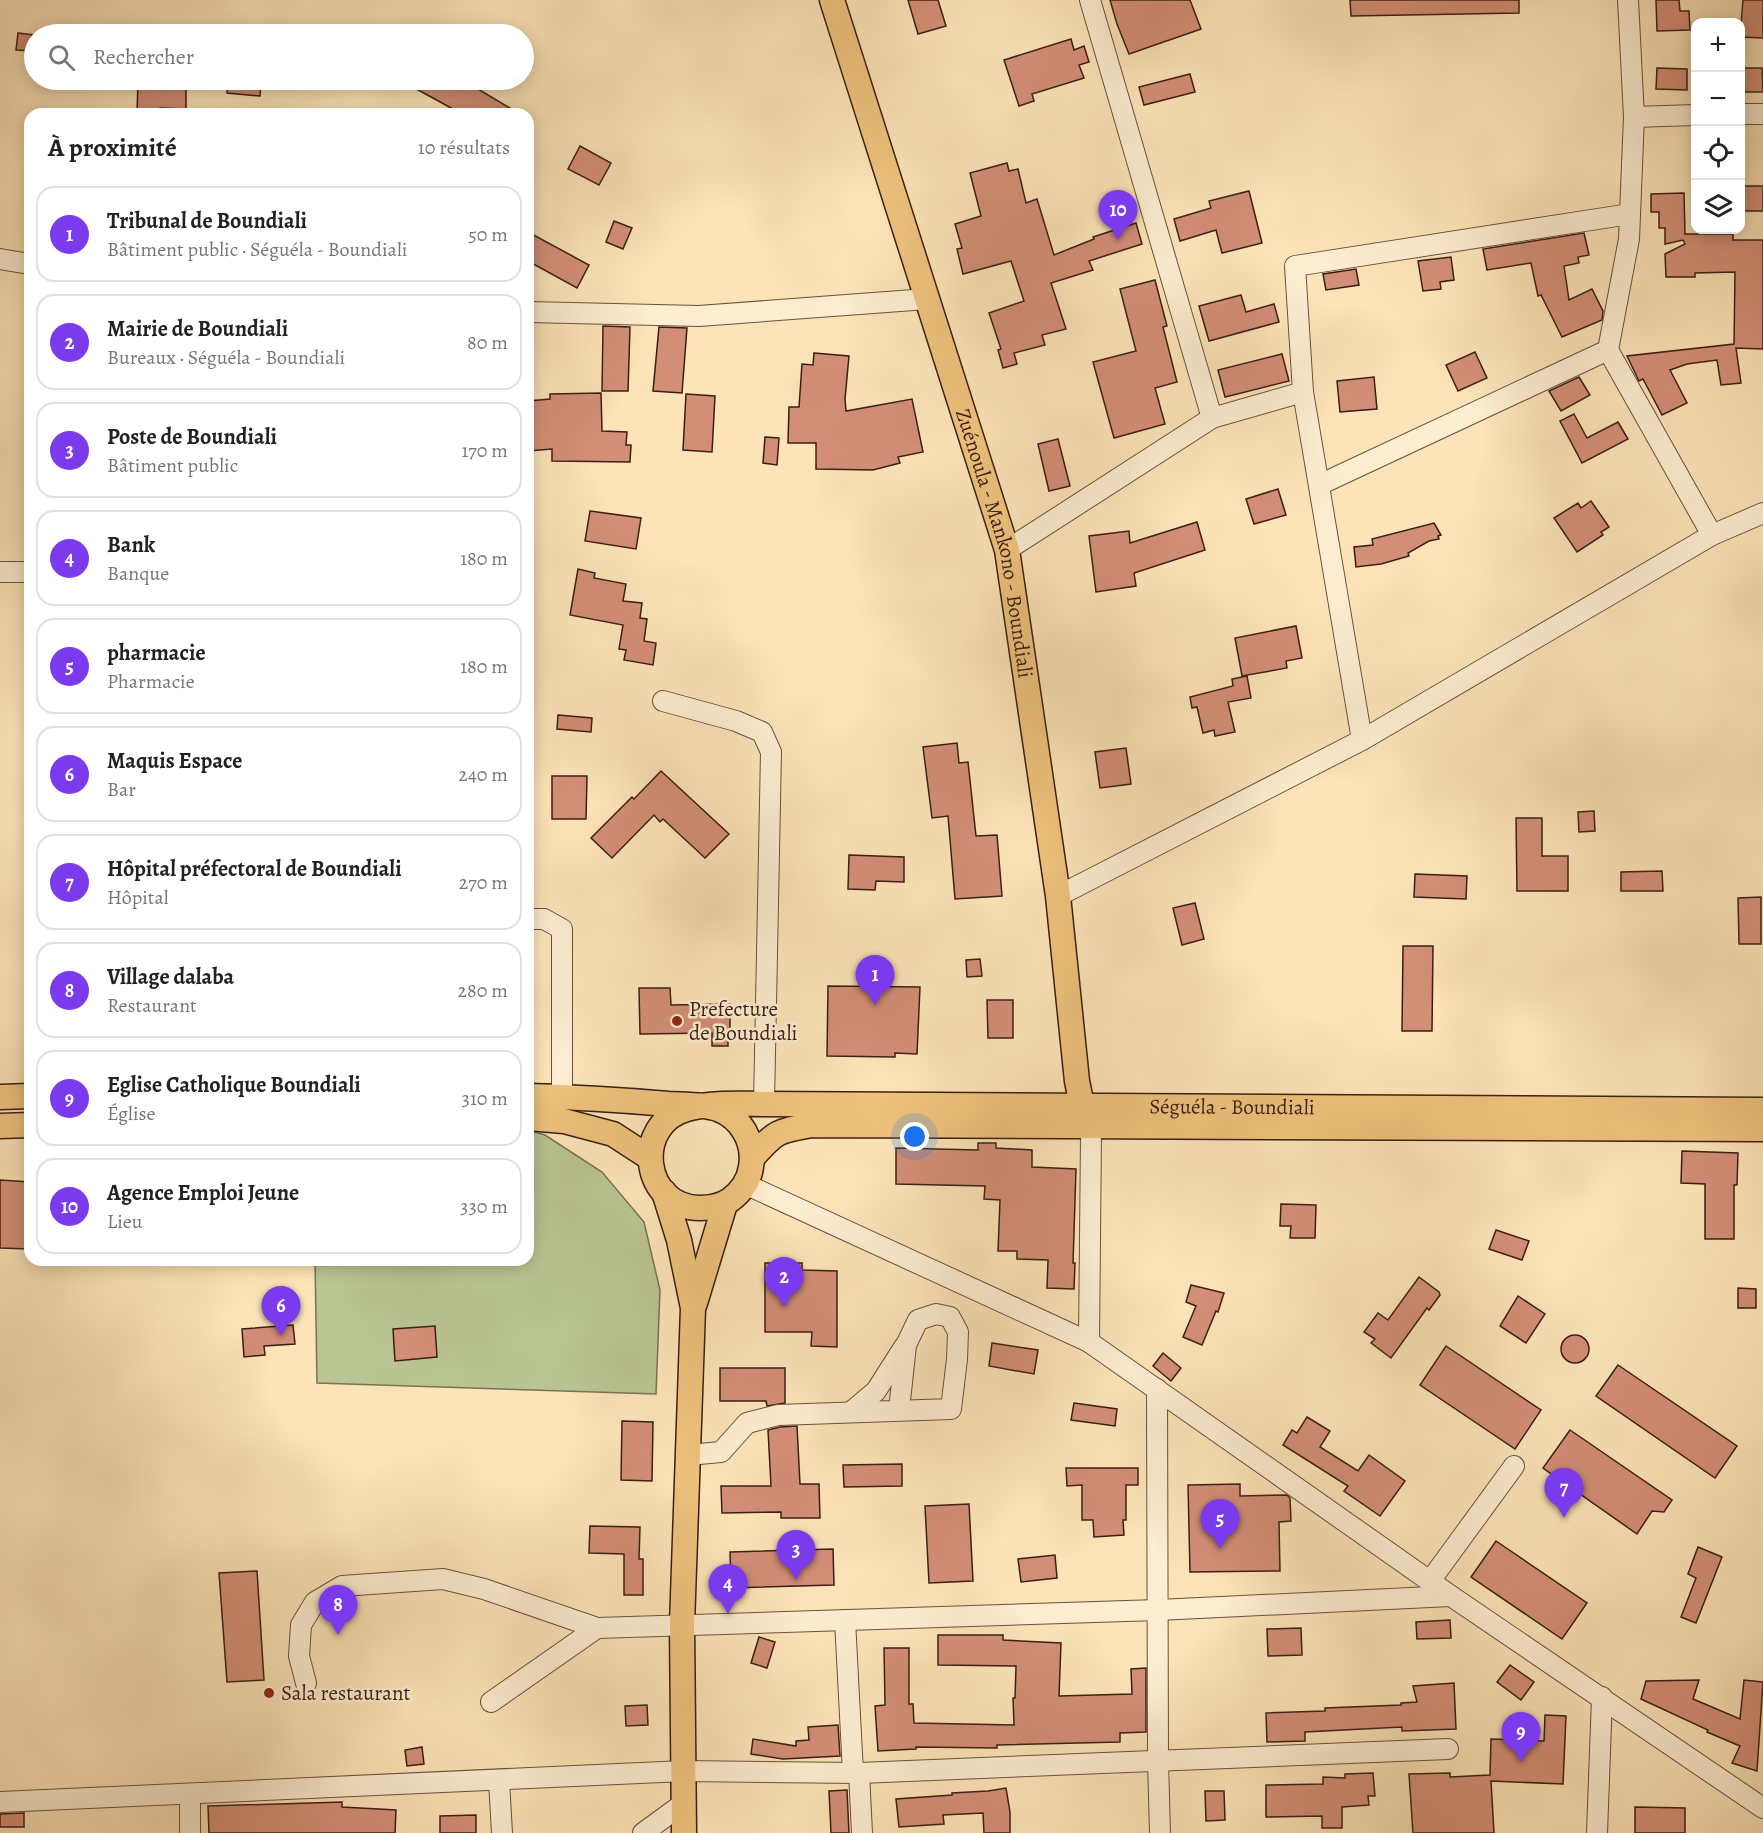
<!DOCTYPE html>
<html lang="fr">
<meta charset="utf-8">
<style>
body{margin:0;font-family:Alegreya,serif;background:#f6f6f6;color:#222}
.controls{position:absolute;right:18px;top:18px;display:grid;overflow:hidden;border-radius:12px;box-shadow:0 3px 15px #0003}
.controls button{width:54px;height:54px;display:grid;place-items:center;padding:0;border:0;border-bottom:2px solid #e0e0e0;background:#fff;color:#222;font:30px sans-serif}
.you{position:absolute;left:915px;top:1137px;width:21px;height:21px;margin:-15px;border:4px solid #fff;border-radius:50%;background:#1a73e8;box-shadow:0 0 0 9px #1a73e833}
.badge{display:grid;place-items:center;width:39px;height:39px;border-radius:50%;background:#7c3aed;color:#fff;font-size:20px;font-weight:700}
.pin{position:absolute;translate:-50% -50px;filter:drop-shadow(0 2px 3px #0008)}
.pin::after{content:'';position:absolute;top:32px;width:21px;height:18px;background:inherit;clip-path:polygon(0 0,100% 0,50% 100%)}
.list{margin:0;padding:0;list-style:none}
h2{display:flex;justify-content:space-between;align-items:center;height:78px;margin:0;padding:0 24px;font-size:26px}
h2 small{font-size:20px;font-weight:400;color:#767676}
.list li{display:grid;grid-template-columns:39px 1fr auto;gap:18px;align-items:center;box-sizing:border-box;height:96px;margin:0 12px 12px;padding:0 12px;border:2px solid #e0e0e0;border-radius:18px}
.list b{display:block;font-size:22px;white-space:nowrap}
.list p{margin:0;font-size:20px;white-space:nowrap;color:#767676}
.list em{font-size:20px;font-style:normal;color:#767676}
.icon{flex:none;width:33px;height:33px;fill:none;stroke:currentColor;stroke-width:2;stroke-linecap:round;stroke-linejoin:round}
.map{position:relative;flex:none;width:1763px;height:1833px;overflow:hidden}
.search{position:absolute;background:#fff;box-shadow:0 3px 15px #0003;left:24px;top:24px;width:510px;height:66px;display:flex;align-items:center;gap:15px;box-sizing:border-box;padding:0 21px;border-radius:33px;color:#767676;font-size:22px}
.panel{position:absolute;background:#fff;box-shadow:0 3px 15px #0003;left:24px;top:108px;width:510px;height:1158px;border-radius:18px}
.map>svg:first-child{display:block}
</style>
<div class="map">
<svg width="1763" height="1833" viewBox="0 0 1763 1833">
<rect width="100%" height="100%" fill="#fce4b8"/>
<filter id="stains"><feTurbulence type="fractalNoise" baseFrequency=".00333" numOctaves="4"/><feColorMatrix values="0 0 0 0 .2 0 0 0 0 .09 0 0 0 0 .02 0 0 0 .5 -.17"/></filter>
<radialGradient id="worn" r=".72"><stop offset=".6" stop-color="#630" stop-opacity="0"/><stop offset="1" stop-color="#630" stop-opacity=".3"/></radialGradient>
<path fill="#b9c593" stroke="#7a7253" stroke-width="1.5" d="M528,1130L545,1135L602,1172L644,1222L660,1290L656,1394L317,1383L315,1260H528Z"/>
<g fill="#d38e77" stroke="#3b1e13" stroke-width="1.5">
<path d="M908,0H938L946,26L918,34Z"/>
<path d="M1110,0H1190L1201,29L1129,54L1117,24Z"/>
<path d="M1350,0H1519V13L1351,16Z"/>
<path d="M1656,0H1679L1680,11H1689L1690,30L1657,31Z"/>
<path d="M1743,0H1763V38L1740,37Z"/>
<path d="M18,33L34,35V51L16,50Z"/>
<path d="M1071,39L1074,50L1084,46L1089,62L1079,65L1084,78L1032,94L1034,101L1019,106L1004,60Z"/>
<path d="M1657,68L1687,69V90L1656,89Z"/>
<path d="M1740,68H1762L1763,92H1740Z"/>
<path d="M1190,74L1195,92L1144,105L1139,87Z"/>
<path d="M138,80H186V109L160,108L159,114L137,113Z"/>
<path d="M228,80H261L260,96L227,93Z"/>
<path d="M400,80H463L520,114H462Z"/>
<path d="M580,146L611,163L599,185L568,169Z"/>
<path d="M1007,163L1009,171L1018,169L1026,203L1037,199L1054,255L1094,239L1093,237L1136,223L1142,244L1089,261L1093,270L1051,283L1066,329L1042,335L1045,345L1014,353L1017,364L1003,368L998,350L1001,349L989,313L1024,301L1011,261L963,274L957,249L962,248L955,224L981,216L970,173Z"/>
<rect x="1740" y="186" width="23" height="25"/>
<path d="M1249,191L1262,243L1222,253L1216,230L1180,241L1174,219L1211,208L1209,201Z"/>
<path d="M1684,193L1685,234H1733V240H1763V349L1736,348L1741,383L1721,385L1717,360L1687,364L1670,370L1687,403L1662,415L1643,379L1639,381L1627,356L1734,344L1735,272L1695,273V277H1666L1665,254L1685,244L1683,240L1665,244V228H1659V212H1651V194Z"/>
<path d="M614,221L632,228L623,249L606,242Z"/>
<path d="M528,232L589,265L577,288L528,261Z"/>
<path d="M1584,233L1589,255L1578,257L1579,263L1564,266L1569,300L1592,289L1603,311L1602,320L1562,337L1541,295L1538,296L1531,263L1487,270L1483,249Z"/>
<path d="M1451,257L1454,280L1440,282L1441,289L1423,291L1418,261Z"/>
<path d="M1356,269L1359,285L1326,290L1323,274Z"/>
<path d="M1155,280L1167,326L1163,327L1177,382L1155,388L1165,424L1114,438L1093,362L1136,351L1120,289Z"/>
<path d="M1241,295L1246,312L1274,304L1279,322L1209,341L1199,306Z"/>
<path d="M603,326L630,327L628,391H602Z"/>
<path d="M659,327L687,328L682,393L653,391Z"/>
<path d="M1475,352L1487,378L1458,391L1446,365Z"/>
<path d="M814,353L849,356L845,399L846,411L912,399L923,452L898,457L900,463L873,470L816,469V443H788L789,407H799L802,364L813,365Z"/>
<path d="M1282,354L1289,381L1225,397L1218,370Z"/>
<path d="M1374,377L1377,409L1340,412L1337,381Z"/>
<path d="M1579,377L1590,395L1561,411L1549,391Z"/>
<path d="M601,393L602,431L627,432L626,445H631L630,462L552,461V449L528,451V401L550,399V394Z"/>
<path d="M686,394L715,396L712,452L683,450Z"/>
<path d="M1574,414L1587,438L1618,422L1628,439L1582,463L1560,421Z"/>
<path d="M765,437L779,438L777,465L763,463Z"/>
<path d="M1058,439L1070,486L1049,491L1038,444Z"/>
<path d="M1278,489L1286,515L1254,524L1246,499Z"/>
<path d="M1591,501L1609,527L1601,532L1603,535L1577,552L1554,518L1578,503L1581,508Z"/>
<path d="M590,511L641,518L636,549L585,541Z"/>
<path d="M1197,522L1205,550L1134,573L1136,586L1096,592L1089,536L1129,531L1130,543Z"/>
<path d="M1434,523L1441,535L1438,536L1439,539L1429,541L1408,553L1409,556L1381,564L1356,567L1354,547L1373,545L1372,539Z"/>
<path d="M578,569L595,573L594,578L626,584L623,601L642,603L640,618L647,619L644,641L656,643L653,665L624,660L626,650L619,649L623,625L570,615Z"/>
<path d="M1296,626L1302,658L1286,661L1287,668L1242,676L1235,638Z"/>
<path d="M1247,676L1251,698L1228,702L1235,732L1215,736L1214,730L1203,733L1197,707L1192,708L1190,697L1233,686L1232,679Z"/>
<path d="M558,715L592,718L591,732L557,729Z"/>
<path d="M957,743L959,763L968,762L976,836L997,835L1002,896L955,899L948,816L932,818L923,747Z"/>
<path d="M1126,748L1131,784L1100,788L1095,752Z"/>
<path d="M661,771L729,834L705,858L663,819L660,822L654,815L612,858L591,838L632,797L634,799Z"/>
<path d="M552,776H587L586,819H552Z"/>
<path d="M1594,811L1595,831L1579,832L1578,812Z"/>
<path d="M1516,818H1542V856H1568V891H1517Z"/>
<path d="M849,855L904,857V882L876,881L875,890L848,889Z"/>
<path d="M1662,871L1663,891H1621V872Z"/>
<path d="M1415,874L1467,876L1466,899L1414,897Z"/>
<path d="M1761,897V944H1739L1738,898Z"/>
<path d="M1195,903L1204,939L1182,945L1173,908Z"/>
<path d="M1403,946H1433L1432,1031H1402Z"/>
<path d="M980,959L982,976L967,977L966,960Z"/>
<path d="M828,986L920,987L917,1054L895,1053V1057L827,1056Z"/>
<path d="M639,988H670L671,1005L730,1004V1034H728V1046H712V1033L640,1034Z"/>
<path d="M987,1000H1013V1038H988Z"/>
<path d="M978,1143H996V1148L1032,1150V1167L1076,1169L1073,1263H1075L1074,1289L1047,1288L1048,1260L1017,1259V1251H998L1000,1200L984,1199L985,1186L896,1184V1148L978,1150Z"/>
<path d="M1682,1151L1738,1153L1737,1185H1734V1239H1705V1184L1681,1183Z"/>
<path d="M0,1180L30,1182L29,1249L0,1248Z"/>
<path d="M1281,1204L1316,1205L1315,1238H1290L1291,1226H1280Z"/>
<path d="M1496,1230L1529,1241L1522,1260L1489,1249Z"/>
<path d="M765,1263H802V1270L837,1271V1347L811,1346L812,1332H765Z"/>
<path d="M1419,1277L1439,1292L1440,1295L1429,1310L1427,1308L1391,1358L1371,1343L1375,1339L1364,1332L1378,1313L1388,1320Z"/>
<path d="M1191,1285L1224,1293L1218,1312L1216,1311L1202,1345L1183,1337L1196,1306L1186,1302Z"/>
<path d="M1738,1288L1756,1289V1308H1738Z"/>
<path d="M1518,1296L1545,1314L1526,1343L1500,1326Z"/>
<path d="M293,1325L295,1344L264,1346L265,1355L244,1357L242,1329Z"/>
<path d="M435,1326L437,1357L395,1361L393,1329Z"/>
<circle cx="1575" cy="1349" r="14"/>
<path d="M992,1343L1038,1350L1034,1374L989,1366Z"/>
<path d="M1446,1346L1541,1410L1515,1449L1420,1385Z"/>
<path d="M1163,1353L1181,1368L1171,1381L1153,1366Z"/>
<path d="M1618,1365L1737,1446L1715,1478L1596,1396Z"/>
<path d="M720,1368H785V1403L767,1406L766,1401H720Z"/>
<path d="M1074,1403L1117,1409L1115,1426L1071,1420Z"/>
<path d="M1307,1417L1330,1431L1320,1447L1358,1471L1369,1455L1405,1481L1380,1516L1344,1491L1348,1486L1283,1445L1292,1430L1297,1433Z"/>
<path d="M622,1421L653,1422L652,1481L621,1480Z"/>
<path d="M797,1426L800,1484H819L820,1518H781V1512L722,1513L721,1486H771L768,1430L780,1427Z"/>
<path d="M1570,1430L1672,1500L1664,1512L1652,1511L1637,1534L1543,1468Z"/>
<path d="M902,1464V1486L844,1487L843,1465Z"/>
<path d="M1066,1468H1138V1485H1126V1520H1123L1124,1535L1094,1537L1093,1520H1082V1485L1067,1486Z"/>
<path d="M1240,1484V1496L1287,1495L1290,1498L1291,1521L1279,1522L1280,1571L1190,1572L1188,1485Z"/>
<path d="M969,1504L973,1581L929,1583L925,1506Z"/>
<path d="M590,1526L640,1527L639,1559H643V1595H624V1554L589,1553Z"/>
<path d="M1496,1541L1587,1603L1562,1639L1471,1577Z"/>
<path d="M1698,1547L1722,1557L1696,1623L1681,1617L1696,1578L1688,1574Z"/>
<path d="M833,1549L834,1585L731,1588L730,1552Z"/>
<path d="M1055,1555L1057,1578L1021,1582L1018,1559Z"/>
<path d="M257,1571L264,1680L227,1682L219,1573Z"/>
<path d="M1450,1620L1451,1638L1417,1639L1416,1622Z"/>
<path d="M1301,1628L1302,1655L1268,1656L1267,1629Z"/>
<path d="M938,1635H1003V1640L1061,1643L1059,1696L1132,1694L1131,1669L1146,1668V1732L1120,1733V1742L997,1745V1748L916,1747V1749L878,1751L875,1706L885,1705L884,1648H909V1704H913L914,1723L1014,1725L1013,1698H1015L1016,1666L938,1665Z"/>
<path d="M759,1637L775,1642L767,1668L751,1663Z"/>
<path d="M1510,1665L1534,1682L1521,1700L1497,1682Z"/>
<path d="M1699,1680L1693,1699L1740,1719L1744,1680L1763,1682L1757,1771L1732,1763L1740,1746L1707,1732L1708,1730L1641,1699L1646,1681Z"/>
<path d="M1454,1683L1456,1729L1402,1731V1727L1305,1732V1741L1267,1742L1266,1713L1325,1711V1708L1401,1705V1703L1417,1702L1413,1686Z"/>
<path d="M647,1705L648,1725L626,1726L625,1706Z"/>
<path d="M1545,1715L1566,1716L1563,1784L1491,1781L1494,1833H1413L1409,1774L1450,1773V1777L1490,1775L1491,1739L1544,1741Z"/>
<path d="M838,1725L840,1756L783,1759L751,1754L753,1739L796,1746V1741L809,1740L808,1727Z"/>
<path d="M422,1747L424,1764L407,1766L405,1750Z"/>
<path d="M1373,1773L1375,1796H1368L1369,1805L1342,1807V1828H1322V1816L1266,1817V1785L1323,1784V1777L1345,1778V1774Z"/>
<path d="M1006,1788L1010,1812V1833H984L983,1813L943,1815L944,1824L899,1827L896,1799L952,1795V1793L988,1791Z"/>
<path d="M847,1790L849,1833H831L829,1791Z"/>
<path d="M1205,1791H1224L1225,1820L1206,1821Z"/>
<path d="M342,1802V1807L396,1810L395,1833H209L208,1806Z"/>
<path d="M1635,1807L1685,1808V1833H1635Z"/>
<path d="M24,1813V1827H0V1814Z"/>
<path d="M476,1815V1833H440V1816Z"/>
</g>
<g fill="none" stroke-linecap="round" stroke-linejoin="round">
<defs>
<g id="minor">
<path d="M1628,0L1634,117L1629,239L1608,350L1712,535"/>
<path d="M1740,114H1763"/>
<path d="M1634,117L1696,115"/>
<path d="M0,259L30,264"/>
<path d="M528,312L699,316L927,299"/>
<path d="M1212,418L1303,392"/>
<path d="M1319,485L1608,350"/>
<path d="M1007,550L1212,418L1090,0"/>
<path d="M0,572H30"/>
<path d="M663,701L736,721L762,732L771,752L764,1104"/>
<path d="M1362,740L1303,392L1295,266L1630,214"/>
<path d="M1058,896L1362,740L1712,535L1763,513"/>
<path d="M528,919H544L562,929V1097"/>
<path d="M1085,1115L1091,1134L1089,1342"/>
<path d="M745,1184L1089,1342L1451,1596L1763,1808"/>
<path d="M1157,1389L1158,1761L1160,1833"/>
<path d="M851,1412L876,1391L904,1347"/>
<path d="M688,1455L721,1452L747,1423L778,1415L951,1409L957,1359L958,1332L950,1317L936,1314L918,1320L906,1345L899,1410"/>
<path d="M1430,1581L1514,1466"/>
<path d="M845,1620L853,1773"/>
<path d="M306,1683L299,1656L301,1625L315,1602L342,1586L443,1579L484,1589L597,1628L1158,1610L1451,1596"/>
<path d="M491,1702L597,1628"/>
<path d="M859,1773L862,1833"/>
<path d="M499,1781L502,1833"/>
<path d="M0,1802L684,1771L859,1773L1448,1749"/>
<path d="M190,1833V1794"/>
<path d="M643,1833L684,1803"/>
<path d="M1597,1833L1602,1697"/>
</g>
<g id="major">
<path id="s1" d="M832,0L1007,550L1058,896L1077,1081L1082,1106"/>
<path id="s2" d="M528,1096C575,1097 622,1100 668,1104C684,1105 703,1104 718,1109C742,1118 755,1143 751,1167C749,1181 741,1192 730,1200C721,1206 710,1208 700,1208C642,1208 632,1124 687,1109C711,1102 740,1104 764,1104L1763,1110"/>
<path d="M0,1097L30,1096"/>
<path d="M528,1118L564,1121L613,1134L650,1158"/>
<path d="M0,1126L30,1125"/>
<path d="M753,1157C776,1131 778,1131 812,1125L1763,1129"/>
<path d="M664,1192L679,1240L693,1308L682,1625L684,1833"/>
<path d="M695,1303L725,1204"/>
</g>
</defs>
<use href="#minor" stroke="#6b503c" stroke-width="22"/>
<use href="#major" stroke="#3b1e13" stroke-width="27"/>
<use href="#minor" stroke="#fdedd1" stroke-width="20"/>
<use href="#major" stroke="#eec27c" stroke-width="24"/>
</g>
<g fill="#8f2418" stroke="#fdedd1" stroke-width="2">
<circle cx="677" cy="1021" r="6"/>
<circle cx="269" cy="1693" r="6"/>
</g>
<g text-anchor="middle" stroke-width="5" stroke-linejoin="round" paint-order="stroke">
<g font-size="21" fill="#3b1e13" stroke="#fdedd1">
<text dy="7" stroke="none"><textPath href="#s1" startOffset="568">Zuénoula - Mankono - Boundiali</textPath></text>
<text dy="7" stroke="none"><textPath href="#s2" startOffset="1024">Séguéla - Boundiali</textPath></text>
</g>
<g font-size="21" fill="#3b1e13" stroke="#fdedd1" text-anchor="start">
<text x="689" y="1016">Prefecture<tspan x="689" dy="24">de Boundiali</tspan></text>
<text x="281" y="1700">Sala restaurant</text>
</g>
</g>
<rect width="100%" height="100%" filter="url(#stains)"/>
<rect width="100%" height="100%" fill="url(#worn)"/>
</svg>
<div class="controls">
<button>+</button>
<button>−</button>
<button><svg class="icon" aria-label="locate" viewBox="0 0 24 24"><circle cx="12" cy="12" r="6"/><path d="M12 2v4M12 18v4M2 12h4M18 12h4"/></svg></button>
<button><svg class="icon" aria-label="layers" viewBox="0 0 24 24"><path d="M12 4l9 5-9 5-9-5zM3 14l9 5 9-5"/></svg></button>
</div>
<div class="you"></div>
<div class="pin badge" style="left:875px;top:1005px">1</div>
<div class="pin badge" style="left:784px;top:1307px">2</div>
<div class="pin badge" style="left:796px;top:1580px">3</div>
<div class="pin badge" style="left:728px;top:1614px">4</div>
<div class="pin badge" style="left:1220px;top:1549px">5</div>
<div class="pin badge" style="left:281px;top:1336px">6</div>
<div class="pin badge" style="left:1564px;top:1518px">7</div>
<div class="pin badge" style="left:338px;top:1635px">8</div>
<div class="pin badge" style="left:1521px;top:1762px">9</div>
<div class="pin badge" style="left:1118px;top:240px">10</div>
<div class="search"><svg class="icon" aria-label="search" viewBox="0 0 24 24"><circle cx="10" cy="10" r="6"/><path d="M15 15l6 6"/></svg>Rechercher</div>
<section class="panel">
<h2>À proximité<small>10 résultats</small></h2>
<ul class="list">
<li><span class="badge">1</span><div><b>Tribunal de Boundiali</b><p>Bâtiment public · Séguéla - Boundiali</p></div><em>50 m</em></li>
<li><span class="badge">2</span><div><b>Mairie de Boundiali</b><p>Bureaux · Séguéla - Boundiali</p></div><em>80 m</em></li>
<li><span class="badge">3</span><div><b>Poste de Boundiali</b><p>Bâtiment public</p></div><em>170 m</em></li>
<li><span class="badge">4</span><div><b>Bank</b><p>Banque</p></div><em>180 m</em></li>
<li><span class="badge">5</span><div><b>pharmacie</b><p>Pharmacie</p></div><em>180 m</em></li>
<li><span class="badge">6</span><div><b>Maquis Espace</b><p>Bar</p></div><em>240 m</em></li>
<li><span class="badge">7</span><div><b>Hôpital préfectoral de Boundiali</b><p>Hôpital</p></div><em>270 m</em></li>
<li><span class="badge">8</span><div><b>Village dalaba</b><p>Restaurant</p></div><em>280 m</em></li>
<li><span class="badge">9</span><div><b>Eglise Catholique Boundiali</b><p>Église</p></div><em>310 m</em></li>
<li><span class="badge">10</span><div><b>Agence Emploi Jeune</b><p>Lieu</p></div><em>330 m</em></li>
</ul>
</section>
</div>
